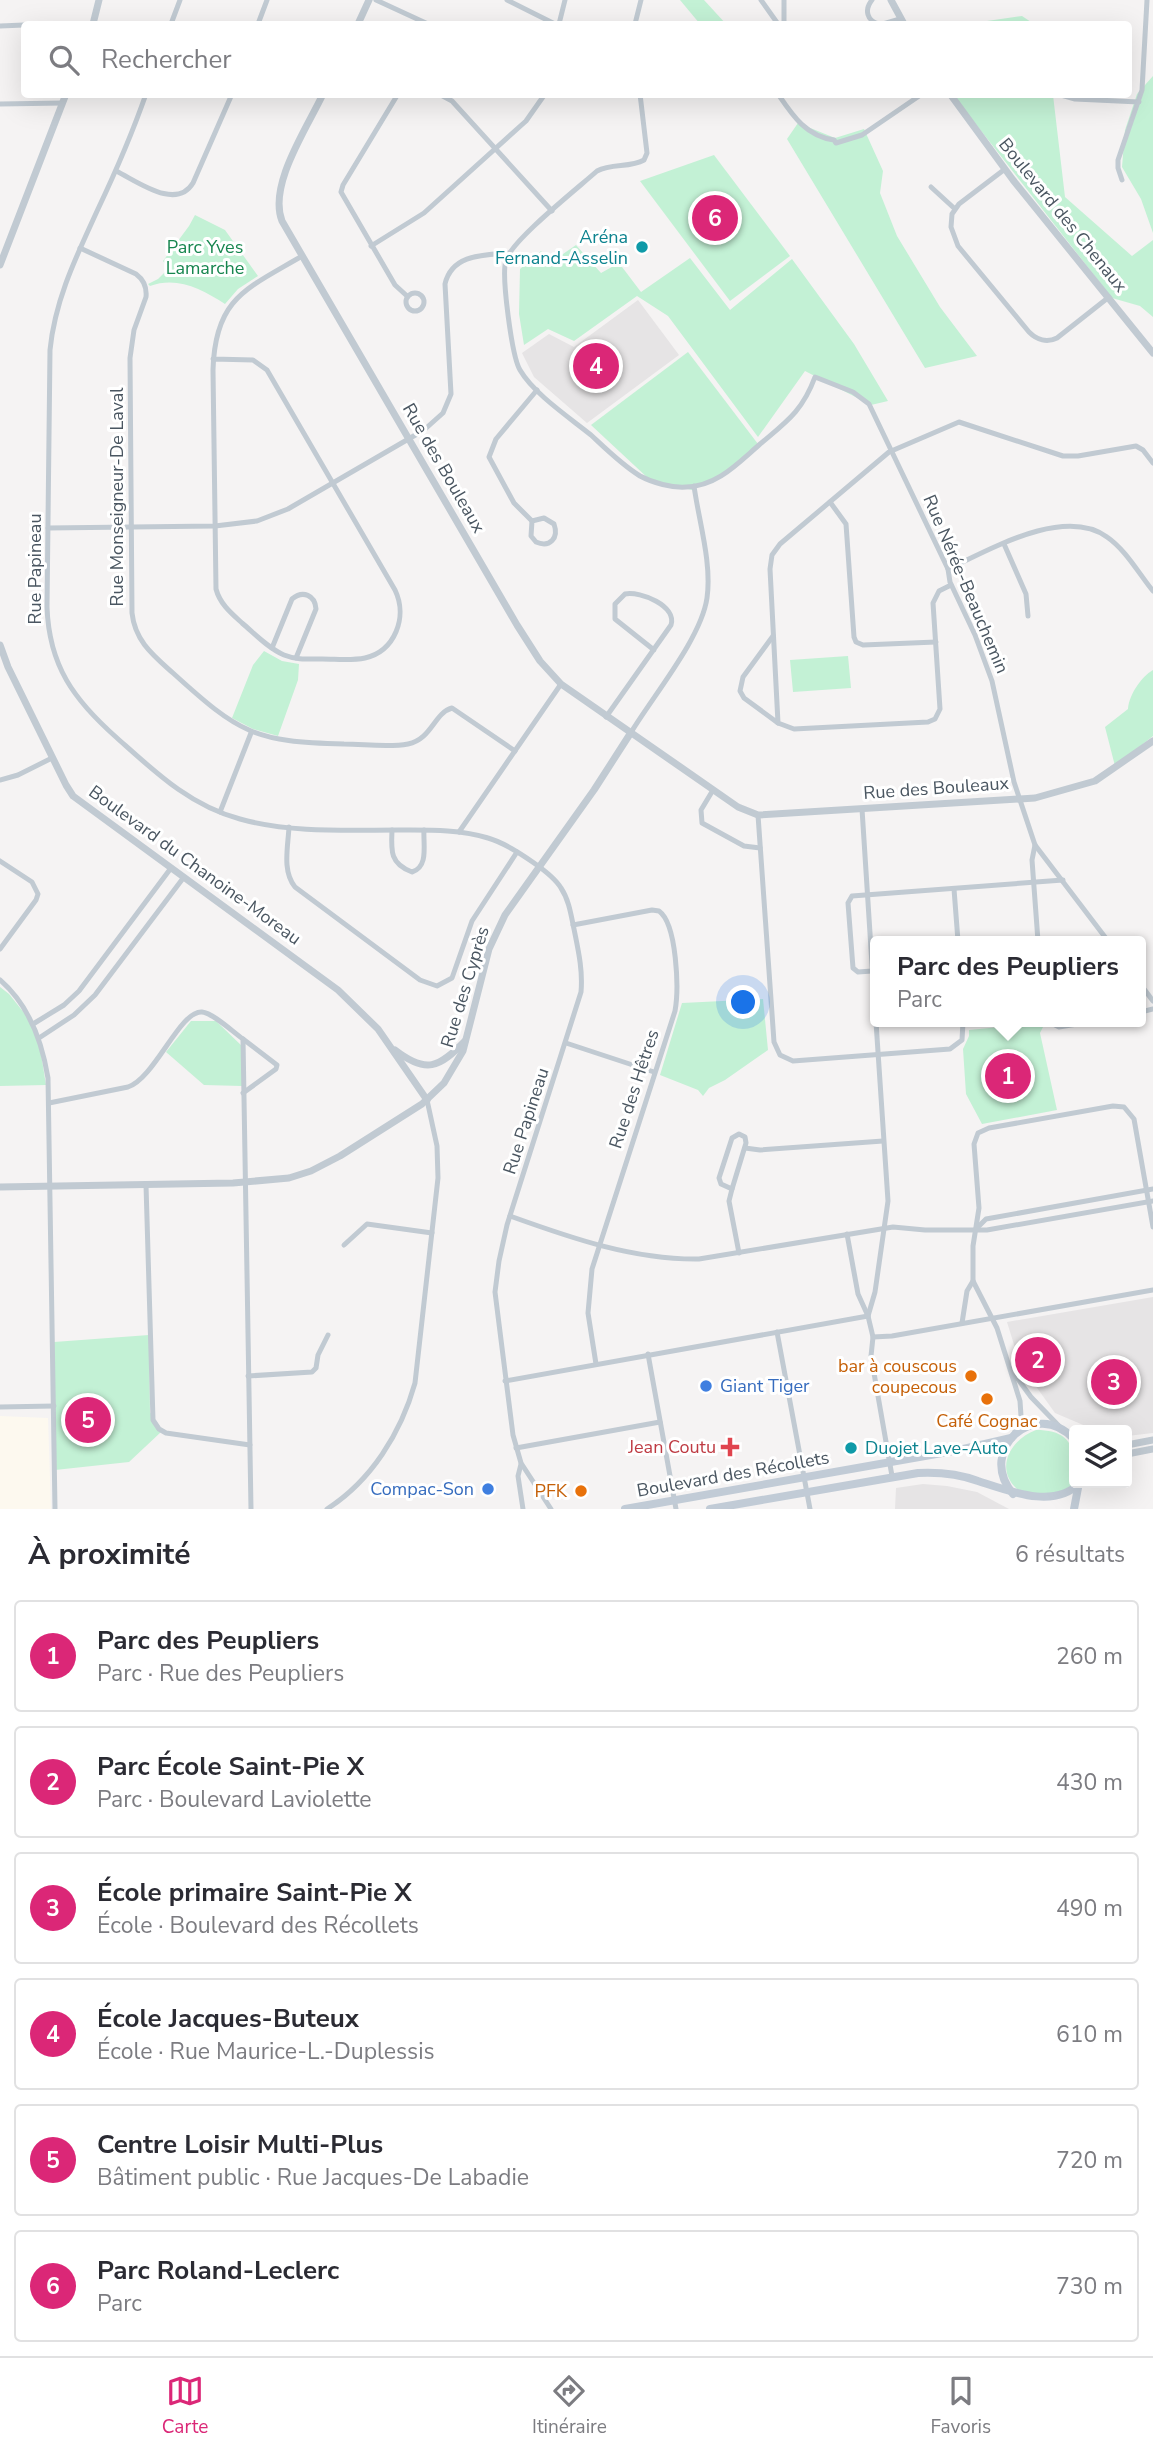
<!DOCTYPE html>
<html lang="fr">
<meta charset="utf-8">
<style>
body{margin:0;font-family:"Nunito Sans",sans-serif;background:#f7f7f7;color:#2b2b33}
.controls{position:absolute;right:21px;bottom:21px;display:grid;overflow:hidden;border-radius:7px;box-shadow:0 7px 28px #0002}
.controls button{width:63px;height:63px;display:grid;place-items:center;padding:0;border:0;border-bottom:2px solid #e1e1e2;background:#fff;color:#2b2b33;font:35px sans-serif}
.you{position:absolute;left:744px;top:1003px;width:24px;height:24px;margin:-18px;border:5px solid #fff;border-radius:50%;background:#1a73e8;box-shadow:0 0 0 10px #1a73e833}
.badge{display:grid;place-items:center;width:46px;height:46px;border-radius:50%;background:#db2777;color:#fff;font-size:23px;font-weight:700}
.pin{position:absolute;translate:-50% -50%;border:4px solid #fff;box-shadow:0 2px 7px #0006}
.popup{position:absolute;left:870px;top:936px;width:276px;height:91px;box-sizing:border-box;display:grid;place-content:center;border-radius:7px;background:#fff;filter:drop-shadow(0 2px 5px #0005);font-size:23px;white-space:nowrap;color:#7c7c81}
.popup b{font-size:26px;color:#2b2b33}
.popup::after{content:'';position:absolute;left:50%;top:100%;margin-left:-14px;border:14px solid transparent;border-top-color:#fff}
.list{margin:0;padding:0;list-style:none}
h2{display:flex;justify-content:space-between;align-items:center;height:91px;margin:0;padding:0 28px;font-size:30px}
h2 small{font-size:23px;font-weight:400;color:#7c7c81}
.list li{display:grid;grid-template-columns:46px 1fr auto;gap:21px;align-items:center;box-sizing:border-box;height:112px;margin:0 14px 14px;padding:0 14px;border:2px solid #e1e1e2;border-radius:7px}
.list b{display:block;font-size:26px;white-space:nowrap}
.list p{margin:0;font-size:23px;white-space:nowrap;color:#7c7c81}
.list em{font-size:23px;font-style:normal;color:#7c7c81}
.icon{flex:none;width:38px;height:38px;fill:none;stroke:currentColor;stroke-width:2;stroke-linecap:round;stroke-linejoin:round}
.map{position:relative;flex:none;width:1153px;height:1509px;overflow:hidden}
.search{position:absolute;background:#fff;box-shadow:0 7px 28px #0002;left:21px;right:21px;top:21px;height:77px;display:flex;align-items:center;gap:18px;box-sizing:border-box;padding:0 24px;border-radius:7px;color:#7c7c81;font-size:26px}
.sheet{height:847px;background:#fff}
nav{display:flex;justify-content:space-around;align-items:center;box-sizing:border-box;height:98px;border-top:2px solid #e1e1e2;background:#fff;font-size:19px;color:#7c7c81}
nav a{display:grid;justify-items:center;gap:4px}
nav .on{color:#db2777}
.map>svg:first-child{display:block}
</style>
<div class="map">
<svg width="1153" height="1509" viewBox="0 0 1153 1509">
<rect width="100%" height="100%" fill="#f5f3f3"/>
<path fill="#fdf9ef" d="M0,1416L48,1418L51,1509H0Z"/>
<g fill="#e6e4e5">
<path d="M638,300L679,355L587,423L534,377L522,353L549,334L574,347Z"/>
<path d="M1153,1297V1433L1127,1436V1430H1095L1055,1413L1020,1364L1007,1322Z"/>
<path d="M923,1484L947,1486L977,1492L1009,1509H895L896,1488Z"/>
</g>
<g fill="#c3f1d5">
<path d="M680,0H704L726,24H700Z"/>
<path d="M1022,16L1034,24H981L987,21Z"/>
<path d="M1153,76V233L1141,199L1122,167L1125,130L1137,94Z"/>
<path d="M953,95H1053L1065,197L1132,256L1153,240V317L1140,306L1112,298Z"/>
<path d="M798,123L835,138L864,129L883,171L880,193L897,236L940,307L977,356L925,368L787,139Z"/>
<path d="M714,155L790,256L730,301L640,181Z"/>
<path d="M195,215L225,230L258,276L238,289L225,304C202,289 177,276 150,286L148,284L158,279L169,268L163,261L189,226Z"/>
<path d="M576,245L601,273L619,263L641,292L690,258L730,310L792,259L854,344L888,401L871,405L805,371L758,437L668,316L637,296L574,341L548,329L524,345L519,314L520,269L541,251L550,263Z"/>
<path d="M688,352L758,444L730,470L692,490L650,480L591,425Z"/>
<path d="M264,651L282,661L299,664L298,680L278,736L253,729L232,718L253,665Z"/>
<path d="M848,656L851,688L793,692L790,660Z"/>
<path d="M1153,670V736L1115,766L1105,727L1128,709C1129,695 1141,677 1153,670Z"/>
<path d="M0,987L9,994L37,1029L46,1085L0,1086Z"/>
<path d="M763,999L768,1050L725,1080L709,1088L703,1096L698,1090L660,1075L682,1003Z"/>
<path d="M191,1021H216L244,1048L242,1086L204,1085L166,1052Z"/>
<path d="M1040,1023L1043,1027L1040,1033L1057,1110L982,1124L966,1094L963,1049L969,1036V1030Z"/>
<path d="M149,1335L150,1412L161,1432L129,1462L55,1470L54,1342Z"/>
<path d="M1036,1430C1061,1430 1074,1439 1074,1464C1074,1469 1075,1476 1074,1480C1072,1487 1061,1497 1054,1498C1048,1499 1021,1493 1017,1489C994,1468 1011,1439 1036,1430Z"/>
</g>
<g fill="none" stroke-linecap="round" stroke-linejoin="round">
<g stroke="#c1cad2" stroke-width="5">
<path d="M376,0L428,24"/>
<path d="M507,0L555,24"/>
<path d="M761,0L778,24"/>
<path d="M784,0V24"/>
<path d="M872,0C864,10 867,21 879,24"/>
<path d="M171,24L180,0"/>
<path d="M258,24L267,0"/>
<path d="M559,24L565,0"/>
<path d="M635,24L641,0"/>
<path d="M883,24L900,19"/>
<path d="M0,26L24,25"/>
<path d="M146,94C132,134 116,171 98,209C77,255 55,299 50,350L47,607C49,666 74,700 117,738C154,771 190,806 240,819C290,833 346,830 398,830C427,830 460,829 488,838C505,843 520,853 534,863C544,870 555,878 561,888C569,900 571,915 574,929C578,949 583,970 581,992L507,1225L499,1261L495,1292L513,1435L521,1463L551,1509"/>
<path d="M398,94L343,185L341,192L395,285L407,296"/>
<path d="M439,94L452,101L552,211"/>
<path d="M640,94L647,153L644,160C630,168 612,163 597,171C578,188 512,240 506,260C501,275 512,357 520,370C534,394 570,418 591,435C606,449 622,465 640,476C653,483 672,488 686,487C717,486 737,464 759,445C786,422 802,412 815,377L853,392L869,404L948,569L950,582L975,635L992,681L1014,782L1035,845L1108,941"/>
<path d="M778,94C793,116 806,136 834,140L836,143L862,135L922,94"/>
<path d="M1061,95L1075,99L1139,102"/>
<path d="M0,104L63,103"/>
<path d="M1005,169L959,204L952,214L951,227L958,246L1029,332C1037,340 1047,343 1057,338L1109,297"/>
<path d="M116,171C137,181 176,211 193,183L232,94"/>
<path d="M1122,180L1118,168V160L1142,90L1147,0"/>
<path d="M931,187L955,209"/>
<path d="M371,246L424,213L526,121L545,94"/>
<path d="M80,248L136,274C144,280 147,287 146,297L134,330L130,358L132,613C135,641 153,655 173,673C239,733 254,742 344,744C364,744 388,748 408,744C432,739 434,713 452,708L515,751"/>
<circle cx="415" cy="302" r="9"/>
<path d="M213,359L253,360L267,370L395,590C408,617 395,651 365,658C351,661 336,659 322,659C309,659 296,660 284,655C268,648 255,634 242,623C231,613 220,604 216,589L213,370C215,298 246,289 302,256"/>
<path d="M830,502L846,524L854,637L856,642L863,645L936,642"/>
<path d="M544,518L554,524C559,538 550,548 536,542L531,536L532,521Z"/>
<path d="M532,521L514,503L489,457L496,439L537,390"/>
<path d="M48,528L215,526L257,521L288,509L424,430L443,413L451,394L445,284C452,254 484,255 509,253"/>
<path d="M1004,544L1026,594L1028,616"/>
<path d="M948,569C989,550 1064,506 1107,537C1126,550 1139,574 1153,591"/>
<path d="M951,585L939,591L933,603L940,709L935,719L928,722L794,729L778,723L770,569L772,555L780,544L889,452L959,422L1063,456H1078L1136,446L1143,450L1153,463"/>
<path d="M773,636L743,677L740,691L744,698L778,723"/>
<path d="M272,648L292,599C303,590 315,595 316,609L296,658"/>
<path d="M606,717L671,625C677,606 641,591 625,594L615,604V619L654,650"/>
<path d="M630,734C652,697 701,639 707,598C712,563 699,522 694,486"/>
<path d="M0,780L18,775L52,758"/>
<path d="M713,790L701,810L702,823L744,846L760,848"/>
<path d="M862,809L875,1011"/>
<path d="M220,812L251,733"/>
<path d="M758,815L774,1042L780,1055L793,1061L950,1049L962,1040L963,1022"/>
<path d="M289,827C288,847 282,871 295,887L420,980L437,986L452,978L472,921L517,852"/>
<path d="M392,830C391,851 390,864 412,872C429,867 423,844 424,830"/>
<path d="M459,832L561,684"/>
<path d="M1035,845L1032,860L1038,941"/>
<path d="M0,861L32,882L38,894L36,900L0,949"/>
<path d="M954,889L958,941"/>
<path d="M573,925L652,910L659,911C677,924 679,989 675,1011L592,1269L588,1313L596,1364"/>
<path d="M872,971L858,972L853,968L848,903L852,896L1063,880"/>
<path d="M0,980C29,1005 42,1041 48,1078L55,1509"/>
<path d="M1141,985L1153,1001"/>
<path d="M1141,1012L1153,1009"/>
<path d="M1049,1022L1059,1027L1089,1022"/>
<path d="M33,1024L64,1005L79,991L171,868"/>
<path d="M39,1038L74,1015L95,995L184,877"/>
<path d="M243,1039L277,1065L276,1069L243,1093"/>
<path d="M566,1043L654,1072"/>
<path d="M49,1103L128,1087C155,1078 180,1010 202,1012C213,1013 233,1032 243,1039L251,1509"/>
<path d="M739,1134L745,1137L746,1143L732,1189L721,1184L719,1178L732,1138Z"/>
<path d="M745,1148L760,1150L883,1141"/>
<path d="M146,1185L153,1420L159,1429L166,1433L250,1445"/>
<path d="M732,1189L729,1201L739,1253"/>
<path d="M510,1216C571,1238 634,1260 699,1259L893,1227L925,1230H987L1153,1201"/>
<path d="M975,1230L986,1219L1153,1189"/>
<path d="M847,1234L858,1294L868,1316L873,1337L871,1356L892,1476"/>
<path d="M344,1245L367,1224L432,1233"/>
<path d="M868,1316L875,1292L888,1201L876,1022"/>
<path d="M962,1323L967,1291L973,1281"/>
<path d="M777,1332L810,1509"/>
<path d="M873,1337L892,1336L1153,1290"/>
<path d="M648,1354L676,1509"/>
<path d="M1015,1375L1031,1397L1059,1426"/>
<path d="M248,1376L312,1372L316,1368L318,1355L328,1335"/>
<path d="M505,1381L868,1316"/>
<path d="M0,1407L54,1406"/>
<path d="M1014,1434L1021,1416L1020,1401L997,1328L973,1281V1246L979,1208L974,1144L978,1133L989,1128L1113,1106L1124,1107L1134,1119L1153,1227"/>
<path d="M516,1448L660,1422"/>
<path d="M521,1464L518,1476L523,1509"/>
<path d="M327,1509C371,1481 401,1433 415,1383L438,1178L437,1146L427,1100"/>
</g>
<g stroke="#c1cad2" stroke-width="7">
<path d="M891,0L904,24"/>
<path d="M93,24L99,0"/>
<path d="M358,24L369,0"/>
<path d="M323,94C307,128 268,185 282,221L517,625L540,661L561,684L738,807L758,815L1035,798L1095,781L1153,741"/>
<path d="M950,94L1013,180L1153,353"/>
<path d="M0,265L66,94"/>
<path d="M0,645L8,667L66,785L73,796L338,990L378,1029L427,1100"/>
<path d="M395,1050C426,1074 439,1068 465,1041"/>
<path d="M0,1187L233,1183L289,1178L311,1171L340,1156L422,1104L444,1083L463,1051L489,949L505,915L594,790L630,734"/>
<path d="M1127,1445L1153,1440"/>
<path d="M1127,1454L1153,1449"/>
</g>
<g stroke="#c1cbd6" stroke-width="8">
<path d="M1013,1494C976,1450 1035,1397 1074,1439"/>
<path d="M625,1509L959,1450L1011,1438"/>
<path d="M710,1509L918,1473C938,1472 959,1474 978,1481C1012,1492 1054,1509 1080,1483"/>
<path d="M1074,1509L1078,1488"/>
</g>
</g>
<g fill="#0f9aa8" stroke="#fff" stroke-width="2.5">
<circle cx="642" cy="247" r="7"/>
<circle cx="851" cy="1448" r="7"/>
</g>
<g fill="#e8710a" stroke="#fff" stroke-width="2.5">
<circle cx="971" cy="1376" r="7"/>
<circle cx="987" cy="1399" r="7"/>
<circle cx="581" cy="1491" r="7"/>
</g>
<g fill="#3f7fe0" stroke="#fff" stroke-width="2.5">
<circle cx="706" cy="1386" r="7"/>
<circle cx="488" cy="1489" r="7"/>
</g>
<path fill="#e0444e" stroke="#fff" stroke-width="2.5" d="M726.5 1436.5h7v7h7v7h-7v7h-7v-7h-7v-7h7z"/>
<g text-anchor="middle" stroke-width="6" stroke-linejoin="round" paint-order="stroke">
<g font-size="18" fill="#4a5661" stroke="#fff">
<text transform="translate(1063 215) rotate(51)" y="6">Boulevard des Chenaux</text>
<text transform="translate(444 468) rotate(60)" y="6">Rue des Bouleaux</text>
<text transform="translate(117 497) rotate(-90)" y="6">Rue Monseigneur-De Laval</text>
<text transform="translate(35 569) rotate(-90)" y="6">Rue Papineau</text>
<text transform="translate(966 584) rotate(67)" y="6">Rue Nérée-Beauchemin</text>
<text transform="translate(936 788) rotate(-4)" y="6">Rue des Bouleaux</text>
<text transform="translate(195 865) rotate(36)" y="6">Boulevard du Chanoine-Moreau</text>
<text transform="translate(465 987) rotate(-73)" y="6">Rue des Cyprès</text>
<text transform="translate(634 1089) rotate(-72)" y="6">Rue des Hêtres</text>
<text transform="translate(526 1121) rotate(-72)" y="6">Rue Papineau</text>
<text transform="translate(733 1474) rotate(-10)" y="6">Boulevard des Récollets</text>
</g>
<g font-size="18" fill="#0d838f" stroke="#fff" text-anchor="end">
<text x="628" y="243">Aréna<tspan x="628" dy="21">Fernand-Asselin</tspan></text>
<text x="865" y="1454" text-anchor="start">Duojet Lave-Auto</text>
</g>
<g font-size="18" fill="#17864f" stroke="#fff">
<text x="205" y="253">Parc Yves<tspan x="205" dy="21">Lamarche</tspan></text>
</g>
<g font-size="18" fill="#c56008" stroke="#fff" text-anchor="end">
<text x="957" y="1372">bar à couscous<tspan x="957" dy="21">coupecous</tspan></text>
<text x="987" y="1427" text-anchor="middle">Café Cognac</text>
<text x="567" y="1497">PFK</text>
</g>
<g font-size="18" fill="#366cbe" stroke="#fff" text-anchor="start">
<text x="720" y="1392">Giant Tiger</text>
<text x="474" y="1495" text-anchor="end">Compac-Son</text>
</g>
<g font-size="18" fill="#be3a42" stroke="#fff" text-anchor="end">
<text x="716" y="1453">Jean Coutu</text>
</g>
</g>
</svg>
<div class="controls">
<button><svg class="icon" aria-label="layers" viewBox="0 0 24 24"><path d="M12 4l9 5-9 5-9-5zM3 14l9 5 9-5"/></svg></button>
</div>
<div class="you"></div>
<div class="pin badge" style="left:1008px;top:1076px">1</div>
<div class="popup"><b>Parc des Peupliers</b>Parc</div>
<div class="pin badge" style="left:1038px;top:1360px">2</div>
<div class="pin badge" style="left:1114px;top:1382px">3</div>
<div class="pin badge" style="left:596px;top:366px">4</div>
<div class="pin badge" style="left:88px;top:1420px">5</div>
<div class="pin badge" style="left:715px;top:218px">6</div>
<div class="search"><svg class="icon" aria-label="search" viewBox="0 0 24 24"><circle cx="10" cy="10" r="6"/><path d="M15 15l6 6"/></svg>Rechercher</div>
</div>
<section class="sheet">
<h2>À proximité<small>6 résultats</small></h2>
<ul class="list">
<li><span class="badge">1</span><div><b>Parc des Peupliers</b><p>Parc · Rue des Peupliers</p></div><em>260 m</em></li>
<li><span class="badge">2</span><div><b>Parc École Saint-Pie X</b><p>Parc · Boulevard Laviolette</p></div><em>430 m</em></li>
<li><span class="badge">3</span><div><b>École primaire Saint-Pie X</b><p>École · Boulevard des Récollets</p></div><em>490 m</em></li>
<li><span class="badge">4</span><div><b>École Jacques-Buteux</b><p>École · Rue Maurice-L.-Duplessis</p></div><em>610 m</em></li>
<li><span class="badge">5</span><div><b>Centre Loisir Multi-Plus</b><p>Bâtiment public · Rue Jacques-De Labadie</p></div><em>720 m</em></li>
<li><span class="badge">6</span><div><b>Parc Roland-Leclerc</b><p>Parc</p></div><em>730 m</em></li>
</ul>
</section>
<nav>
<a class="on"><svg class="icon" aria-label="map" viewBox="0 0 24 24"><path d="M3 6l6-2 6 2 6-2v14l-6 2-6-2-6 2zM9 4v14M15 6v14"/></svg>Carte</a>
<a><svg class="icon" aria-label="directions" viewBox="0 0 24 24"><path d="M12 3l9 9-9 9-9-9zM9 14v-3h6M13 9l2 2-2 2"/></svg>Itinéraire</a>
<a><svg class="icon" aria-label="saved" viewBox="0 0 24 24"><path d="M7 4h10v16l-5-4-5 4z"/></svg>Favoris</a>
</nav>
